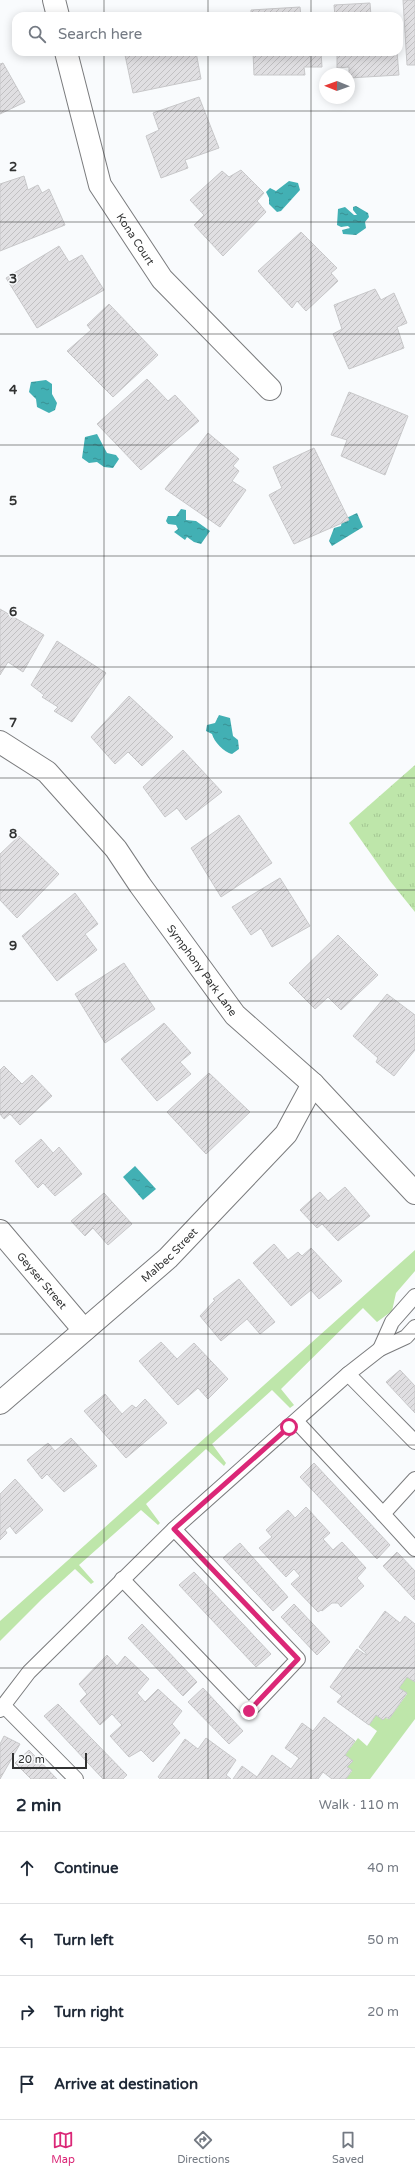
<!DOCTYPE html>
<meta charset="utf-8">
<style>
body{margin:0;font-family:"Varela Round",sans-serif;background:#f6f6f7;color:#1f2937}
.compass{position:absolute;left:319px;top:68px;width:36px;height:36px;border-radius:50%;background:#fff;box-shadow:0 2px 10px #0003;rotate:271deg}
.scale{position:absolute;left:12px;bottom:10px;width:75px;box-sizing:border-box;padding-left:4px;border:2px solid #313232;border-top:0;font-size:11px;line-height:14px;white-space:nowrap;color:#313232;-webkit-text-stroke:3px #f9fbfd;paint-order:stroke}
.stop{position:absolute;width:12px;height:12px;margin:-9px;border:3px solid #db2777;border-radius:50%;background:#fff}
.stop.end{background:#db2777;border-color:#fff;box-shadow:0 1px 4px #0008}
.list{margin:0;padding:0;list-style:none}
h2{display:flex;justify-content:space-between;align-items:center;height:52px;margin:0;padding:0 16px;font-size:17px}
h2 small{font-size:13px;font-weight:400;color:#747a83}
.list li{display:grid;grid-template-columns:26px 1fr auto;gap:12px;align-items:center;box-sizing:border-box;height:72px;padding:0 16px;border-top:1px solid #e0e1e3}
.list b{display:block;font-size:15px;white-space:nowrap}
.list em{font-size:13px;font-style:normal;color:#747a83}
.icon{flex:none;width:22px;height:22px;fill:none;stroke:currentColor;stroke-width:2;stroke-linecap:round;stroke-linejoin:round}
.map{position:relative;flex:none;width:415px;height:1779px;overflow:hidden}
.search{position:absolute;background:#fff;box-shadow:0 2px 10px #0003;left:12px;right:12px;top:12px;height:44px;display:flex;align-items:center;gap:10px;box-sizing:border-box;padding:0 14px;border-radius:12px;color:#747a83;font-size:15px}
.sheet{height:340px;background:#fff}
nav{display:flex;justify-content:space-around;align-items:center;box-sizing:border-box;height:56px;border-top:1px solid #e0e1e3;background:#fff;font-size:11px;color:#747a83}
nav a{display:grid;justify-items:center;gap:2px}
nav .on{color:#db2777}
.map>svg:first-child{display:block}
</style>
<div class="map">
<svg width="415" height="1779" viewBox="0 0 415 1779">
<defs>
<pattern id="grass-tufts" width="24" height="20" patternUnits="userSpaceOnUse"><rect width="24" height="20" fill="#bee6aa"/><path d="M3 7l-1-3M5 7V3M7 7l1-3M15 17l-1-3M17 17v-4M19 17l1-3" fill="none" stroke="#a4c693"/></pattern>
<pattern id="water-ripples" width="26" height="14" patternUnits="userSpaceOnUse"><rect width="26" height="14" fill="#42b0b4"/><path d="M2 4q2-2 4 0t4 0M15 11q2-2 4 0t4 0" fill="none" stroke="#389093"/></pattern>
<pattern id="building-hatch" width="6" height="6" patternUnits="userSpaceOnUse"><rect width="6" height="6" fill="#e0dfe2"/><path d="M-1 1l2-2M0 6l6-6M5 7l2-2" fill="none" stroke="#c1c0c2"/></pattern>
</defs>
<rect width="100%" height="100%" fill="#f9fbfd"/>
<path fill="url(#grass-tufts)" d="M415,765V912L390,881L349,823Z"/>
<g fill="#bee6aa">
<path d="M415,1250V1271L396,1293L392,1311L377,1322L363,1308L281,1389L294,1405L290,1408L272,1390L212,1444L226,1463L224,1466L206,1449L146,1504L160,1523L158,1525L141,1510L79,1565L94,1582L91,1584L75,1569L42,1599L0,1641V1621Z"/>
<path d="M407,1677L415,1682V1719L370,1779H346L352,1771L347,1767L352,1761L345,1755L358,1738L367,1746L377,1731L369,1725L376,1715L389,1719L407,1694L399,1688Z"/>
</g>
<g fill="url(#water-ripples)">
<path d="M289,181L298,183L300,190L281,211L277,212L269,204V198L266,192L270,188L276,191Z"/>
<path d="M356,206L368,213L369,217L365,222L366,228L356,235L343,234L342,230L350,228L348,226L341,227L337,225L338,209L345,207L354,215H357L353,210V207Z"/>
<path d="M46,380L52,384V394L57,403L55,410L49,413L37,407L36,399L29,392L31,382Z"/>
<path d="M97,434L107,453L116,455L119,459L113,468L104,467L97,462L89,463L82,458L85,437Z"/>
<path d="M181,509L186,510V520L196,521L210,531L201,544L194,542L187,537L185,540L174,532L178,529L176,525L168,524L166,521L168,516H176Z"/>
<path d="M357,513L363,527L332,546L329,541L334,528L341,526L342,520Z"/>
<path d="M219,715L230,718L233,736L238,740L239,749L232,754C224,752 214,742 212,734L206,731L207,725L215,723Z"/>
<path d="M135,1166L156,1189L143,1200L123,1177Z"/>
</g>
<g fill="url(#building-hatch)" stroke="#c8c8ca">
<path d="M403,0H415V65H407Z"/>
<path d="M370,3L371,16H335L334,5Z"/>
<path d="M300,7L301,16H251V10Z"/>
<path d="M137,52H196L201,79L133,93L125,55Z"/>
<path d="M253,52H321L322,67H304L305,75H254Z"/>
<path d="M337,52H397L399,75L349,78V67L337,68Z"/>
<path d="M3,63L25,102L0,114V64Z"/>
<path d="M199,97L219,148L185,160L188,168L161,178L146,136L159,130L153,113Z"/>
<path d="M241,170L264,193L257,201L266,212L223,256L194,225L204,215L190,200L222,171L229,177Z"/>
<path d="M24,176L28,190L38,185L42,193L49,189L65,225L0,251V184Z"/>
<path d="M301,232L337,268L331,273L338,281L306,311L297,301L292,308L258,271Z"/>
<path d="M59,246L69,262L82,255L104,290L37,328L6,278Z"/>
<path d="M375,289L381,300L394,293L407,323L397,327L404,348L349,369L333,334L342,329L334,305Z"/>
<path d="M109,304L158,355L113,397L67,351L91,330L87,325Z"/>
<path d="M147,379L168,401L175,395L199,421L141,470L97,424Z"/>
<path d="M349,392L408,416L385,475L341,456L347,440L331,435Z"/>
<path d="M208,433L239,459L233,466L239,471L232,481L246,490L220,527L165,489Z"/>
<path d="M314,448L349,520L294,544L269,495L282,488L273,467Z"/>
<path d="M0,609L44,635L23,672L8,662L0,675Z"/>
<path d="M57,641L106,673L72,722L54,711L58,707L42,697L44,695L31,685Z"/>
<path d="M129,696L173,737L142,766L128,752L115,764L91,737Z"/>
<path d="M183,750L222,792L186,820L177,808L165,817L143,787Z"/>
<path d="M239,815L272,863L221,897L191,848Z"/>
<path d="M19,836L59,874L17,918L0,900V854Z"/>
<path d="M280,878L310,926L272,947L261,928L251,935L232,907Z"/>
<path d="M75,893L98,924L85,934L97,950L57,981L22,936Z"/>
<path d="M338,935L378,975L341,1010L328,997L315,1009L289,983Z"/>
<path d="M124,963L155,1009L105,1043L75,994Z"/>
<path d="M387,994L415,1015V1050L394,1076L376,1062L378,1058L353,1036Z"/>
<path d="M164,1023L191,1053L180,1062L191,1074L157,1101L121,1059Z"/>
<path d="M4,1066L22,1084L32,1075L52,1096L20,1125L10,1114L4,1119L0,1114V1070Z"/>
<path d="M209,1073L250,1112L206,1154L167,1112Z"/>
<path d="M41,1139L53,1153L59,1147L82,1174L55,1196L43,1183L38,1188L15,1161Z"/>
<path d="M345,1187L370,1216L338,1241L322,1224L317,1228L300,1210L320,1192L328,1201Z"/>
<path d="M104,1193L132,1224L108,1245L93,1228L85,1236L71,1221Z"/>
<path d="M274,1244L288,1260L298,1252L302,1256L311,1248L342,1281L319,1299L311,1290L291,1306L253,1263Z"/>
<path d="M239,1279L275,1322L260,1334L247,1319L221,1341L200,1316L215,1300L213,1299Z"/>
<path d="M161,1342L177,1359L194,1343L228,1379L208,1399L198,1388L178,1405L139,1361Z"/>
<path d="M400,1370L415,1386V1413L386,1382Z"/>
<path d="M105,1394L122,1414L132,1405L136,1408L145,1399L167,1423L126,1458L84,1411Z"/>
<path d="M71,1438L97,1466L64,1492L47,1474L42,1479L27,1460L48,1443L55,1451Z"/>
<path d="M314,1463L390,1545L377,1559L300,1477Z"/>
<path d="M15,1479L43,1510L16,1534L10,1526L5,1530L7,1533L0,1540V1494Z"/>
<path d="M306,1507L330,1533L323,1539L333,1550L342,1542L366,1568L357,1578L364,1586L341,1607L338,1603H332L322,1611L321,1610L318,1612L291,1584L300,1576L294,1569L286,1577L259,1548L272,1537L266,1530L288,1510L295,1518Z"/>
<path d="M240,1543L288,1597L273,1611L223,1558Z"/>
<path d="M397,1552L415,1571V1600L383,1566Z"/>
<path d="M194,1572L271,1654L256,1667L179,1585Z"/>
<path d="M294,1604L330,1642L317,1655L281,1617Z"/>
<path d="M385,1611L400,1623L405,1616L415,1624V1682L407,1677L399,1688L407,1693L389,1719L386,1717L383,1720L376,1715L369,1725L337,1702L342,1696L330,1687L357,1649L366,1655V1653L359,1647Z"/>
<path d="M142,1624L197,1682L183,1696L128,1638Z"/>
<path d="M107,1655L117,1666L125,1656L149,1679L137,1693L145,1702L158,1689L182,1711L172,1724L180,1733L153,1762L141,1750L129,1757L110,1736L122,1725L112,1714L100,1725L80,1701L87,1694L79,1684Z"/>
<path d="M203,1688L243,1731L229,1744L188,1702Z"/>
<path d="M58,1704L127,1775L123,1779H103L44,1716Z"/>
<path d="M324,1717L355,1741L345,1755L353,1761L347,1767L352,1770L346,1779H332L323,1772L318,1779H233L242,1766L257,1777L272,1755L291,1769L299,1758L285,1748L302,1723L313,1731Z"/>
<path d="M4,1736L20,1744L0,1779V1744Z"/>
<path d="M206,1738L236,1760L226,1775L231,1779H160L158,1777L185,1739L198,1749Z"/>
<path d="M29,1750L57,1779H31L15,1763Z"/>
</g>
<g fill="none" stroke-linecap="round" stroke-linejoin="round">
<defs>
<g id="lane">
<path d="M380,1349L392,1322L415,1296"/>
<path d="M348,1374L415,1442"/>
<path d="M296,1421L383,1514L415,1479"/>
<path d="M383,1514L415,1549"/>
<path d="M122,1579L249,1711L298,1659L174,1529"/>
<path d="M4,1706L76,1779"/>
<path d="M0,1710L29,1672L174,1529L348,1374L380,1349L406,1337L415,1327"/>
</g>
<g id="street">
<path d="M54,0L58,16"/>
<path id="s1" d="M66,52L100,185L162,279L270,389"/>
<path id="s2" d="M0,742L47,772L116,849L140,885L235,1015L313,1084L415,1193"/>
<path id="s3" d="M0,1231L84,1330"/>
<path id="s4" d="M0,1403L168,1258L286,1134L313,1084"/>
</g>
</defs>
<use href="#lane" stroke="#7b7c7e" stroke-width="16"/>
<use href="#street" stroke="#7b7c7e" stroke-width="24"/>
<use href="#lane" stroke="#fff" stroke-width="14"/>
<use href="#street" stroke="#fff" stroke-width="22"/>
</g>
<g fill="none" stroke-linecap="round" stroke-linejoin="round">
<path stroke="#db2777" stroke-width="5" d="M249,1711L298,1659L174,1529L289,1427"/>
</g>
<path fill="none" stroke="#313232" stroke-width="1" stroke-opacity="0.55" d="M104,0V16M208,0V16M311,0V16M104,52V1779M208,52V1779M311,52V1779M0,111H415M0,222H415M0,334H415M0,445H415M0,556H415M0,667H415M0,778H415M0,890H415M0,1001H415M0,1112H415M0,1223H415M0,1334H415M0,1445H415M0,1557H415M0,1668H415"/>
<g text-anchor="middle" stroke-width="3" stroke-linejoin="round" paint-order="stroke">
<g font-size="11" fill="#313232" stroke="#f9fbfd">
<text dy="4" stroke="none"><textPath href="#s1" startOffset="202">Kona Court</textPath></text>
<text dy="4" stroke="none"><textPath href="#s2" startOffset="308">Symphony Park Lane</textPath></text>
<text dy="4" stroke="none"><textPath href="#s4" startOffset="225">Malbec Street</textPath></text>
<text dy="4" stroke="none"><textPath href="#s3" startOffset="65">Geyser Street</textPath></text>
</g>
</g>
<g font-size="13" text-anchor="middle" font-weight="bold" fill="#313232" stroke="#f9fbfd" stroke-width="3" stroke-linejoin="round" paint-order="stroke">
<text x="13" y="171">2</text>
<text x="13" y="283">3</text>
<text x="13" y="394">4</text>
<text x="13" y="505">5</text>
<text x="13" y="616">6</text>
<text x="13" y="727">7</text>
<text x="13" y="838">8</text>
<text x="13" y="950">9</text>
</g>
</svg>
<svg class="compass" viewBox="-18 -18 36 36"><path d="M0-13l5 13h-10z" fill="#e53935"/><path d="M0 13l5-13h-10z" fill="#747a83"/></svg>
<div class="scale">20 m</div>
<div class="stop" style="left:289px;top:1427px"></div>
<div class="stop end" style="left:249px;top:1711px"></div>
<div class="search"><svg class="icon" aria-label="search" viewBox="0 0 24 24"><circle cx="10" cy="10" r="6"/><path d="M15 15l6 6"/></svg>Search here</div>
</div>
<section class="sheet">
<h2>2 min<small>Walk · 110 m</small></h2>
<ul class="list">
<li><svg class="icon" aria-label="ahead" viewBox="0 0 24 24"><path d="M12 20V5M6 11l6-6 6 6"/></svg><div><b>Continue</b></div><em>40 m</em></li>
<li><svg class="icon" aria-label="left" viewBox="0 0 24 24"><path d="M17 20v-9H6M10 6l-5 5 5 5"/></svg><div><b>Turn left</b></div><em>50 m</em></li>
<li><svg class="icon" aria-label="right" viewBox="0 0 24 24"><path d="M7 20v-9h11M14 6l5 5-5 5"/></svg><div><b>Turn right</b></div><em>20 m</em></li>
<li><svg class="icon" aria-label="arrive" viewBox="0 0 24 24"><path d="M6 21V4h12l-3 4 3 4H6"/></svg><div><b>Arrive at destination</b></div></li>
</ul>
</section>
<nav>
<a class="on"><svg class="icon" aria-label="map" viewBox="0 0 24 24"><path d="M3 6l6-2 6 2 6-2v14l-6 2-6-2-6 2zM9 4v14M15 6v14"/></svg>Map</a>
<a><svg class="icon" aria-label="directions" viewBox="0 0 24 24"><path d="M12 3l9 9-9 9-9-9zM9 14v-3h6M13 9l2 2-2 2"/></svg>Directions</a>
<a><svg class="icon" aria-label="saved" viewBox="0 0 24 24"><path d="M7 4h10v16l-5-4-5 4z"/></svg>Saved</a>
</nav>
